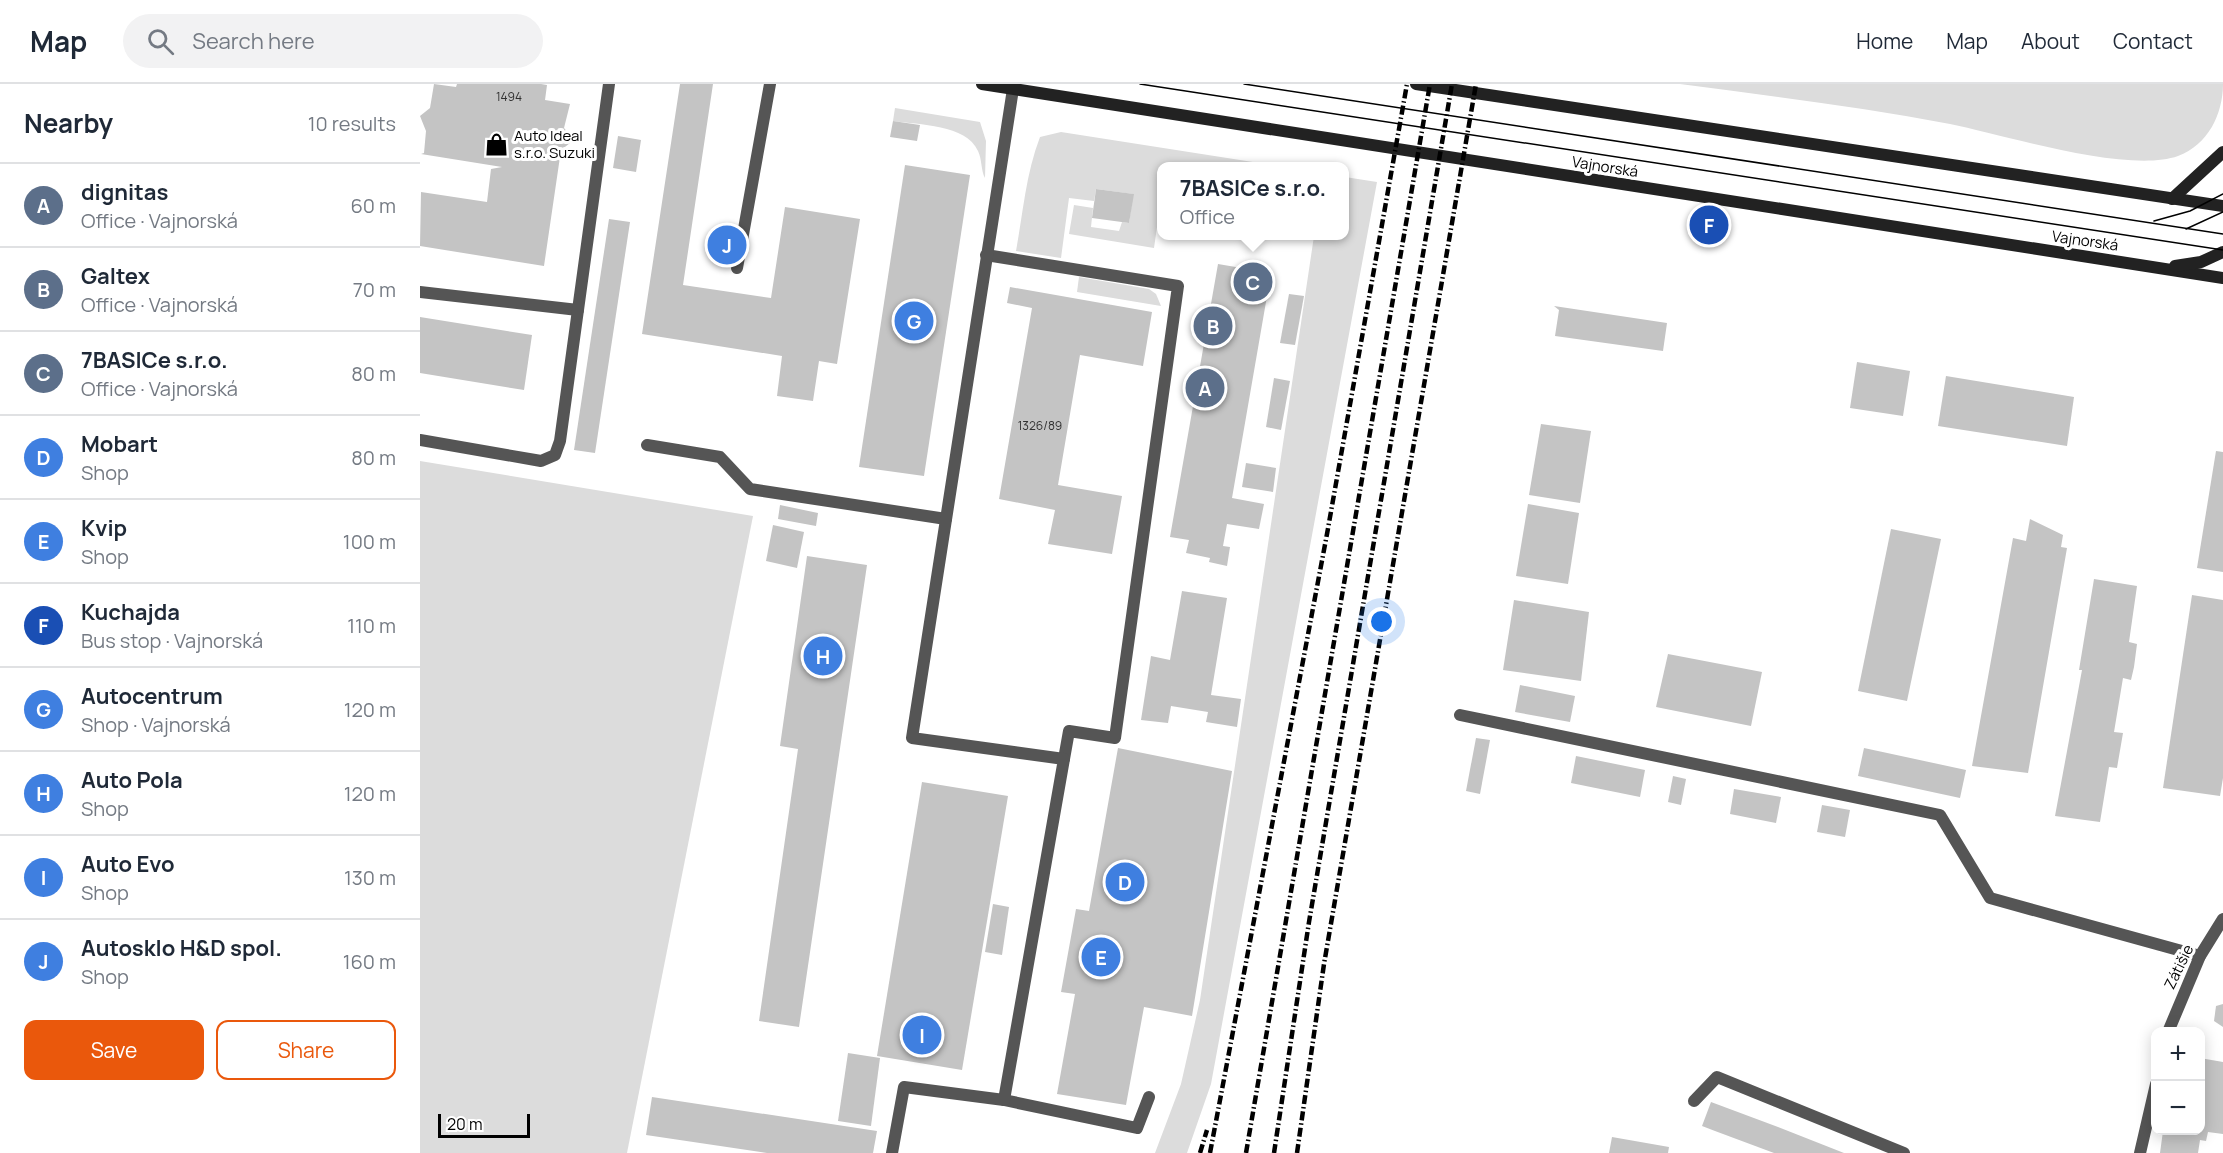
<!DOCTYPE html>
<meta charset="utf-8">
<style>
body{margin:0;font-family:Manrope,sans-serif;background:#f2f2f3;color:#1f2937}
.controls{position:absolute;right:18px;bottom:18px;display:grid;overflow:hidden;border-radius:12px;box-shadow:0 3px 15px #0003}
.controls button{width:54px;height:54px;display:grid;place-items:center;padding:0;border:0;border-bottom:2px solid #e0e1e3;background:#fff;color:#1f2937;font:30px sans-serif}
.scale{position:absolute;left:18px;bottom:15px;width:92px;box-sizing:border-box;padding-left:6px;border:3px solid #000;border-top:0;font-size:16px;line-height:21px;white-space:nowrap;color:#000;-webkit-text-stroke:4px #fff;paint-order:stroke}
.you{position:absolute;left:962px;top:538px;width:21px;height:21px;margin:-15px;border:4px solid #fff;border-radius:50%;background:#1a73e8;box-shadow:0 0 0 9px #1a73e833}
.badge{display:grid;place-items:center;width:39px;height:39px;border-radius:50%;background:#ea580c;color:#fff;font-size:20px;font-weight:700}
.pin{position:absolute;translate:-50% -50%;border:3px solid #fff;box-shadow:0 2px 6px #0006}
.popup{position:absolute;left:737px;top:78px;width:192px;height:78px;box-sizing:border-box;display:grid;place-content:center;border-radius:12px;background:#fff;filter:drop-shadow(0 2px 4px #0005);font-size:20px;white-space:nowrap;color:#747a83}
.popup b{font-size:22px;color:#1f2937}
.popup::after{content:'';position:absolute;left:50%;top:100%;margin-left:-12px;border:12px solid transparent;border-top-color:#fff}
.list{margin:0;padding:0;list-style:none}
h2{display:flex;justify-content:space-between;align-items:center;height:78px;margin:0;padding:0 24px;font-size:26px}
h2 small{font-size:20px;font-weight:400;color:#747a83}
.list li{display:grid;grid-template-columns:39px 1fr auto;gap:18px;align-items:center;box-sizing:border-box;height:84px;padding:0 24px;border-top:2px solid #e0e1e3}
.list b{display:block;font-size:22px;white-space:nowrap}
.list p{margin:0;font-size:20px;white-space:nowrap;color:#747a83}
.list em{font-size:20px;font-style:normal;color:#747a83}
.actions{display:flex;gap:12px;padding:18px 24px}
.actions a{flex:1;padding:14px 0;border:2px solid #ea580c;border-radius:12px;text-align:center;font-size:21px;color:#ea580c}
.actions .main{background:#ea580c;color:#fff}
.icon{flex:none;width:33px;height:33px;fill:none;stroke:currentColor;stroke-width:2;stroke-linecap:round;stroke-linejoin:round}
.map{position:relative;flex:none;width:1803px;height:1069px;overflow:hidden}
header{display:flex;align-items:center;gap:36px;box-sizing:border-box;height:84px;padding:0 30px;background:#fff;border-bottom:2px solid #e0e1e3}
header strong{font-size:28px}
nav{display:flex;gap:33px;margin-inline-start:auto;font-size:21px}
.search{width:420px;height:54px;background:#f2f2f3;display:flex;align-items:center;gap:15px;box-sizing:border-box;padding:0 21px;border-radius:33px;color:#747a83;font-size:22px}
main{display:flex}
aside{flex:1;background:#fff}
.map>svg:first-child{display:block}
</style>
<header>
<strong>Map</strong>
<div class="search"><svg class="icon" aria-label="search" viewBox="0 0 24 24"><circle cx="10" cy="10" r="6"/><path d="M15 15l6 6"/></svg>Search here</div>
<nav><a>Home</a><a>Map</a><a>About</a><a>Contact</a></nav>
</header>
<main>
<aside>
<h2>Nearby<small>10 results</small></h2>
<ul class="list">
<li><span class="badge" style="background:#5c6f8a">A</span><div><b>dignitas</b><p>Office · Vajnorská</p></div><em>60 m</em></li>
<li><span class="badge" style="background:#5c6f8a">B</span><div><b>Galtex</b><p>Office · Vajnorská</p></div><em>70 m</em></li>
<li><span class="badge" style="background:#5c6f8a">C</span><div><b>7BASICe s.r.o.</b><p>Office · Vajnorská</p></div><em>80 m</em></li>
<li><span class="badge" style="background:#3f7fe0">D</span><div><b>Mobart</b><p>Shop</p></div><em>80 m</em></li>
<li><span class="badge" style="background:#3f7fe0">E</span><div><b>Kvip</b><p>Shop</p></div><em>100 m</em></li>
<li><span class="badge" style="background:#1a4fb4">F</span><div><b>Kuchajda</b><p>Bus stop · Vajnorská</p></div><em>110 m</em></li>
<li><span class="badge" style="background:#3f7fe0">G</span><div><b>Autocentrum</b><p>Shop · Vajnorská</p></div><em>120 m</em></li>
<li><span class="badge" style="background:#3f7fe0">H</span><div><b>Auto Pola</b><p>Shop</p></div><em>120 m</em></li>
<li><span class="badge" style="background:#3f7fe0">I</span><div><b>Auto Evo</b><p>Shop</p></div><em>130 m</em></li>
<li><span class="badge" style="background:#3f7fe0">J</span><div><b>Autosklo H&amp;D spol.</b><p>Shop</p></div><em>160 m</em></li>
</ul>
<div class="actions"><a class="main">Save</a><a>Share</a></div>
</aside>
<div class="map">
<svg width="1803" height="1069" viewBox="0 0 1803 1069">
<rect width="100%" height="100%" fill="#fff"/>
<g fill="#dcdcdc">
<path d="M1260,0H1803C1803,30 1788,61 1758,72C1708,90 1585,51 1530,40C1441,23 1350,12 1260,0Z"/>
<path d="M475,24L560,38L566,57L565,94C561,87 562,75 558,67C546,40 499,41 473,37Z"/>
<path d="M641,48L859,82H742L741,115L734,164L649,150L654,121L673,124L671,143L699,147L702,138L709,139L713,110L676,105L674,117L649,114L641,174L596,167C603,129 606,89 620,53Z"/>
<path d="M925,93L957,98L791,1000L767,1069H735L761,1000L780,916L894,152H924Z"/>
<path d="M659,193L729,205L736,210L741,222L657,208Z"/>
<path d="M0,377L333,432L207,1069H0Z"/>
</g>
<g fill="#c4c4c4">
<path d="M14,0L36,3L37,0H121L127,1L125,16L150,20L144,44L154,56L141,66L124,182L0,162L1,108L67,118L71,85L82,83L1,70L4,69L6,47L0,32L10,24Z"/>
<path d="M260,0H293L263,201L351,214L365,123L440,135L417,280L399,277L393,317L357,312L362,272L222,250Z"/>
<path d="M473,37L500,41L497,57L470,53Z"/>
<path d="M198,52L221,56L216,88L193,84Z"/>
<path d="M485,81L550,91L504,392L439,383Z"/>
<path d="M676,105L714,110L709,139L672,134Z"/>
<path d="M189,135L210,138L175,369L154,366Z"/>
<path d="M798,180L851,189L812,414L844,420L839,445L807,440L803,462L810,463L807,482L789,478L790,474L766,469L769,456L750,453Z"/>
<path d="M590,203L732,228L723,282L660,271L638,401L702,412L692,470L628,460L635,426L579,415L612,224L587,219Z"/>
<path d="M869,210L884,212L875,261L860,259Z"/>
<path d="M1134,222L1247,239L1243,267L1135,252L1139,226Z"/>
<path d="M0,233L112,251L104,306L0,289Z"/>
<path d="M1437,278L1490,287L1483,332L1430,324Z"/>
<path d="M1526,292L1654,313L1647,362L1518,342Z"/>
<path d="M854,294L870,297L861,346L846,343Z"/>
<path d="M1121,340L1171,347L1160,419L1109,411Z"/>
<path d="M1796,367L1803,368V488L1777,484Z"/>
<path d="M826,379L856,384L853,408L822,403Z"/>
<path d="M1108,420L1159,429L1148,500L1096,492Z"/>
<path d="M360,421L398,429L396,442L358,435Z"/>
<path d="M1610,435L1643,451L1641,463L1647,464L1608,689L1552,682L1593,454L1606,457Z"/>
<path d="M353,441L384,448L377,484L346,477Z"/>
<path d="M1471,445L1521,455L1487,617L1438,607Z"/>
<path d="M387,472L447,481L379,943L339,937L378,665L360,662Z"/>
<path d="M1674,495L1717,502L1709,558L1717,560L1714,583L1711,596L1703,594L1694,648L1703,649L1697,684L1689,683L1680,738L1635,732L1662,586H1659Z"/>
<path d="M762,507L807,514L791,611L821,615L817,643L786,638L788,628L751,622L748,639L721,636L731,572L750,576Z"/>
<path d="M1772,511L1803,516V694L1800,712L1743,704Z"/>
<path d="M1094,516L1169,528L1161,597L1083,586Z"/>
<path d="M1248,570L1342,588L1331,642L1236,623Z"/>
<path d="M1100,601L1155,612L1150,638L1095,628Z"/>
<path d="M1056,654L1070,656L1060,710L1046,707Z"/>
<path d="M698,664L812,687L772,932L724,923L706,1021L637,1010L655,910L641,908L656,825L669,827Z"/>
<path d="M1444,664L1546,686L1540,714L1438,692Z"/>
<path d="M1156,672L1225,686L1220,713L1151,699Z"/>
<path d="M1253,692L1266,695L1261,721L1248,718Z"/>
<path d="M502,698L588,712L542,986L457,972Z"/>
<path d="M1314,705L1361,713L1356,739L1310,730Z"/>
<path d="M1402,721L1430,726L1425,753L1397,748Z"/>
<path d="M573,820L589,823L582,871L565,868Z"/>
<path d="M1803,920V943L1794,937L1796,922Z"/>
<path d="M428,969L460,974L451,1042L418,1037Z"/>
<path d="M1780,974L1803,978V1050L1788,1048L1786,1057L1780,1056L1778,1069H1740L1743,1047H1780Z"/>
<path d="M232,1013L457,1047L453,1069H347L226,1051Z"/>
<path d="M1291,1018L1358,1043L1424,1069H1354L1295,1047L1282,1042Z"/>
<path d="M1192,1053L1249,1063L1248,1069H1189Z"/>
</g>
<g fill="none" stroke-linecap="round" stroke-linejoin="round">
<g stroke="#555" stroke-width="12">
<path d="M566,171L758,202L695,654L649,647L644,675"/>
<path d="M317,184L350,0"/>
<path d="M0,208L158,226"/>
<path d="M0,356L121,377L135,371L140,357L189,0"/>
<path d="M227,361L300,373L330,405L526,435"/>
<path d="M1040,631L1520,731L1570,814L1780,872"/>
<path d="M584,1016L717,1044L729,1013"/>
<path d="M1274,1017L1297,993L1484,1069"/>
<path d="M472,1069L484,1003L584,1016L644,675L492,654L593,5"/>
</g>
<g stroke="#555" stroke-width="12">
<path d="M1748,948L1780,872L1803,835"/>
<path d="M1720,1069L1736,1000"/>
</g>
<g stroke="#222" stroke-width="12">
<path d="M562,0L1803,194"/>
<path d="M996,0L1803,122"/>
<path d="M1752,115L1803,68"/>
<path d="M1755,182L1781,178L1803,168"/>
</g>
<g stroke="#000" stroke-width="1.5">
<path d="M720,0L1803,166"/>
<path d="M824,0L1803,150"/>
<path d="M1734,137L1770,127L1803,110"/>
<path d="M1766,145L1803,128"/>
</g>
<g stroke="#000" stroke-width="4.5" stroke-dasharray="9 3 1.5 3" stroke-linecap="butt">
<path d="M780,1069L787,1046"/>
<path d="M790,1069L907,450L987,0"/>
<path d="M826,1069L1010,0"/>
<path d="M854,1069L889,838L1032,0"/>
<path d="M877,1069L904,880L1056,0"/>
</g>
</g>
<defs>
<symbol id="shop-bare" viewBox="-9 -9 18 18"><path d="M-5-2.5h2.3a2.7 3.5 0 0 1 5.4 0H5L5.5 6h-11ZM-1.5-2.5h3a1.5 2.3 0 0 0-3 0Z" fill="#000" stroke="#fff" stroke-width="2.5" paint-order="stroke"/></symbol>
</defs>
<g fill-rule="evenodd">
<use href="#shop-bare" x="60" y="44" width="33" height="33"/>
</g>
<g text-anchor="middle" stroke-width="6" stroke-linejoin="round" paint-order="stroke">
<g font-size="12" fill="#313131">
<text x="89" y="17">1494</text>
<text x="620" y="346">1326/89</text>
</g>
<g font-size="15" fill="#000" stroke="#fff" text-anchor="start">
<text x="94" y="57">Auto Ideal<tspan x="94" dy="17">s.r.o. Suzuki</tspan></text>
</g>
<g font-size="15" fill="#000" stroke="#fff">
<text transform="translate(1185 83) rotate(9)" y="5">Vajnorská</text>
<text transform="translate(1665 157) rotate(8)" y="5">Vajnorská</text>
<text transform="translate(1759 883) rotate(-64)" y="5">Zátišie</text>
</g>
</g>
</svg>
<div class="controls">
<button>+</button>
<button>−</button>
</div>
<div class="scale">20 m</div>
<div class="you"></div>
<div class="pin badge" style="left:785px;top:304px;background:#5c6f8a">A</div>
<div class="pin badge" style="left:793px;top:242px;background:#5c6f8a">B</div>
<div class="pin badge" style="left:833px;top:198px;background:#5c6f8a">C</div>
<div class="popup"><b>7BASICe s.r.o.</b>Office</div>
<div class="pin badge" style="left:705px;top:798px;background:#3f7fe0">D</div>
<div class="pin badge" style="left:681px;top:873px;background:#3f7fe0">E</div>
<div class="pin badge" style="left:1289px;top:141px;background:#1a4fb4">F</div>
<div class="pin badge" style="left:494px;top:237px;background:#3f7fe0">G</div>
<div class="pin badge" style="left:403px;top:572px;background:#3f7fe0">H</div>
<div class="pin badge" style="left:502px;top:951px;background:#3f7fe0">I</div>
<div class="pin badge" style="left:307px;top:161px;background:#3f7fe0">J</div>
</div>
</main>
